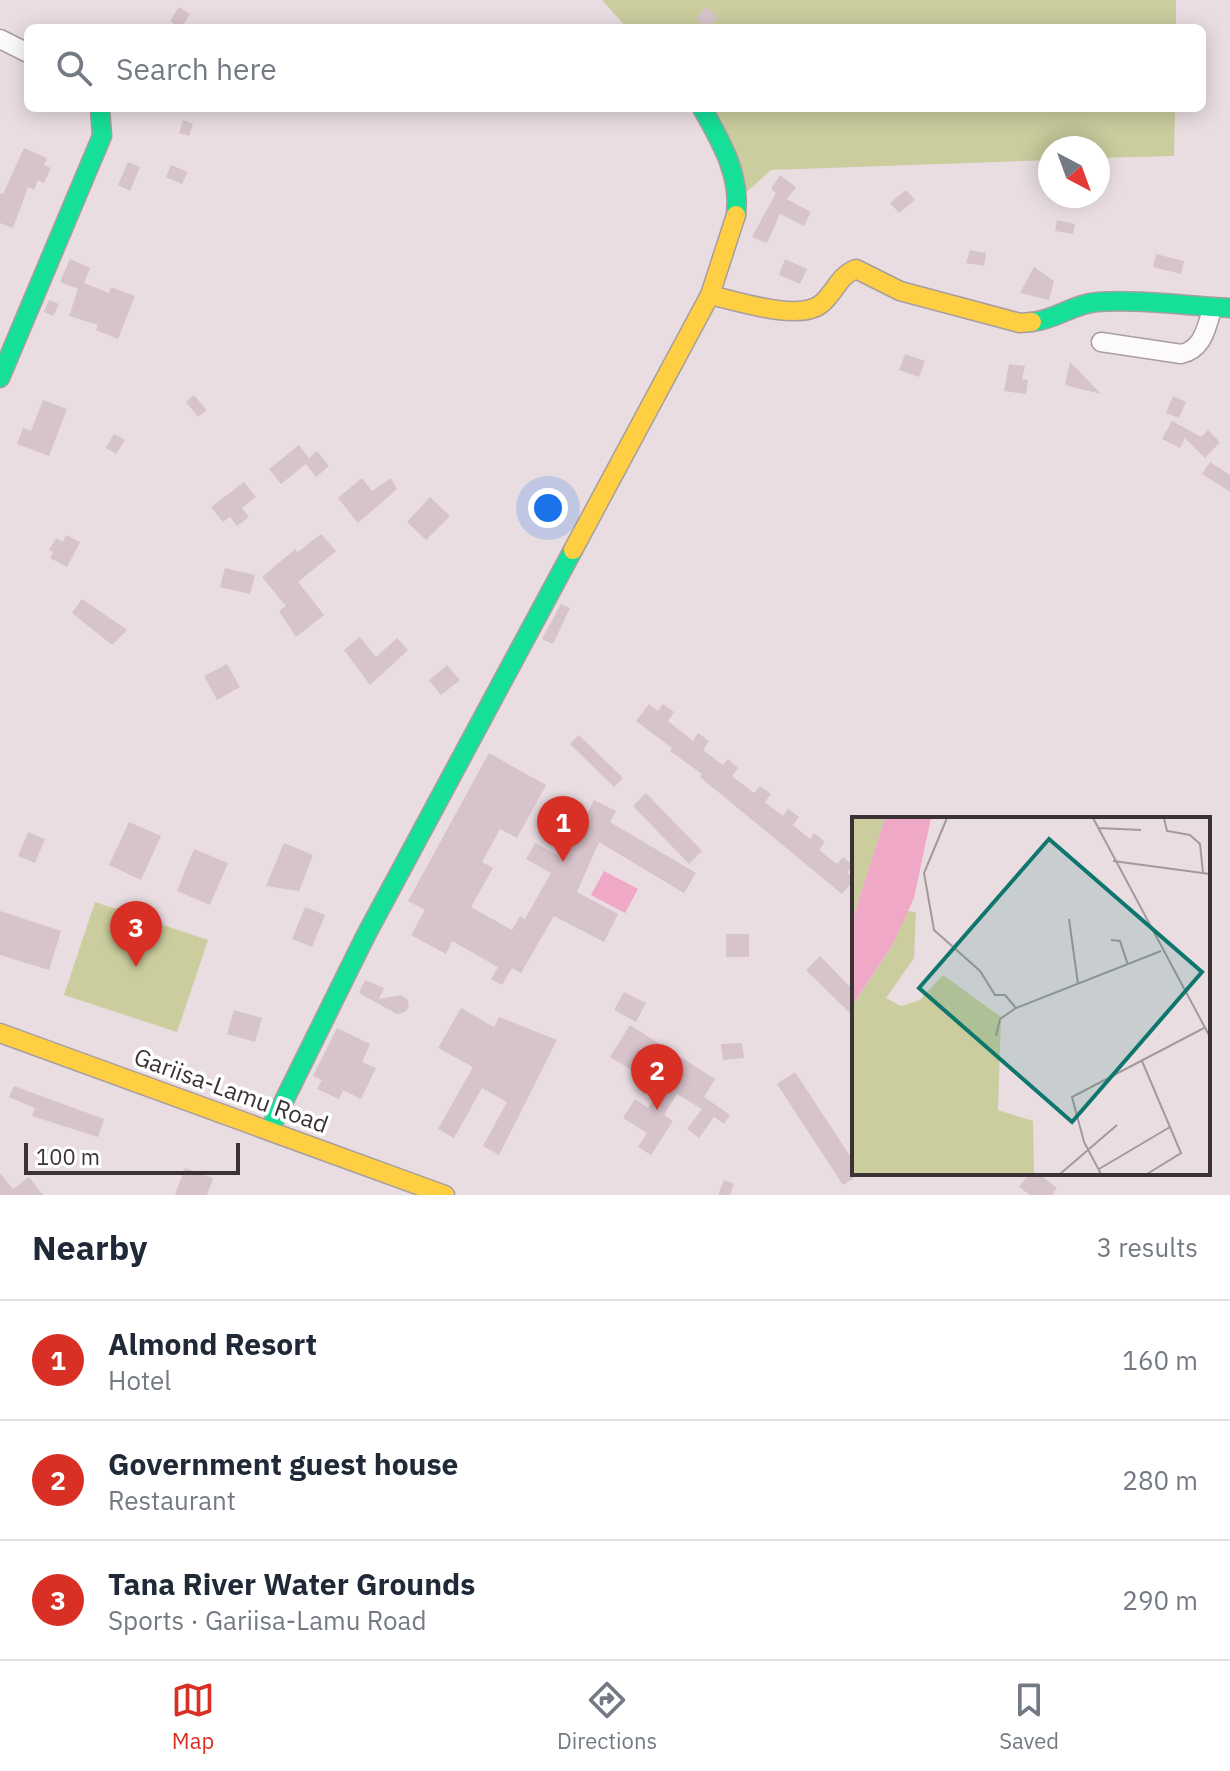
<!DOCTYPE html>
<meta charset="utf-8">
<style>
body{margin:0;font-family:"IBM Plex Sans",sans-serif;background:#f2f2f3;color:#1f2937}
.compass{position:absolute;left:1038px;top:136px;width:72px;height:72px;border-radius:50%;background:#fff;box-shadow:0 4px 20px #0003;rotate:139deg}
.scale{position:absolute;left:24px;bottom:20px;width:216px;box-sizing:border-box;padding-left:8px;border:4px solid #3b3235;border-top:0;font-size:22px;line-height:28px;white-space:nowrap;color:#3b3235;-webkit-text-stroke:6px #fff;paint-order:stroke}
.you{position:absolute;left:548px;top:508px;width:28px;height:28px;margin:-20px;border:6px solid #fff;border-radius:50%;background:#1a73e8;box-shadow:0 0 0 12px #1a73e833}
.badge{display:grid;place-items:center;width:52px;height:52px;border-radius:50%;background:#d93025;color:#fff;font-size:26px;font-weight:700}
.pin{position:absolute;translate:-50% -66px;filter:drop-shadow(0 2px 4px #0008)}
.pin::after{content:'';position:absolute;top:42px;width:28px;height:24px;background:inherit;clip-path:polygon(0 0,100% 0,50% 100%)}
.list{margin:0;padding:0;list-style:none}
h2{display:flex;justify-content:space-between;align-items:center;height:104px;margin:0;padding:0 32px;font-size:34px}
h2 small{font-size:26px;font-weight:400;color:#747a83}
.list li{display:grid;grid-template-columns:52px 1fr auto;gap:24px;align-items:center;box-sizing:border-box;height:120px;padding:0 32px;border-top:2px solid #e0e1e3}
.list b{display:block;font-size:30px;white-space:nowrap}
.list p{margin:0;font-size:26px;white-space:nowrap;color:#747a83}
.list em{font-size:26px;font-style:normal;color:#747a83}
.icon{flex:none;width:44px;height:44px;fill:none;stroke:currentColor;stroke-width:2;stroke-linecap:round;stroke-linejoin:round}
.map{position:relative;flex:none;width:1230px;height:1195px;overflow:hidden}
.search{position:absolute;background:#fff;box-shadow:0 4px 20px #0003;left:24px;right:24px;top:24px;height:88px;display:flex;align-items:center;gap:20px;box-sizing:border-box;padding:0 28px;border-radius:12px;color:#747a83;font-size:30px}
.sheet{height:464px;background:#fff}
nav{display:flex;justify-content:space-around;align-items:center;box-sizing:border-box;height:112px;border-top:2px solid #e0e1e3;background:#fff;font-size:22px;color:#747a83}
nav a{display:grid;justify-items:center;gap:4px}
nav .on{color:#d93025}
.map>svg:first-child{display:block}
</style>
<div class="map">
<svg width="1230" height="1195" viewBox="0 0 1230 1195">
<rect width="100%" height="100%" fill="#e9dde1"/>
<g fill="#cbcd9e">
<path d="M602,0H1176V28H627Z"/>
<path d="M695,108H1175L1174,156L1098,158V148H1050V160L771,170L742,196Z"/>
<path d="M95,902L208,940L177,1032L64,995Z"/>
</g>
<path fill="#efa8c6" d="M604,871L638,889L625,913L591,895Z"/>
<g fill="#d7c3cb">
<path d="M179,7L190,14L181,28L170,21Z"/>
<path d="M707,7L718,19L705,28L696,18Z"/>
<path d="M183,120L193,124L189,136L179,133Z"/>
<path d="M24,148L47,158L44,165L51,168L44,183L38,180L34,190L28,187L13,228L0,223V193L3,194Z"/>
<path d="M128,162L140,167L130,191L118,185Z"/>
<path d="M171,165L188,172L182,184L166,177Z"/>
<path d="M780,175L796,187L787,199L811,212L804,226L780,214L767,243L752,237L776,193L771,189Z"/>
<path d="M906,190L915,200L899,213L890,203Z"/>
<path d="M1057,220L1075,224L1073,234L1055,231Z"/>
<path d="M970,250L986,253L984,266L966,263Z"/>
<path d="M1156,254L1184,261L1181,274L1153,267Z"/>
<path d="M70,259L90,268L84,283L109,293L111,287L135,296L118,339L96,330L98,325L69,316L78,289L60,282Z"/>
<path d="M785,259L807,269L800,284L779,275Z"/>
<path d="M1034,267L1054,281L1049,300L1020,293Z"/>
<path d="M49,300L59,304L53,316L44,312Z"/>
<path d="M905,354L925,361L919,377L899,370Z"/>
<path d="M1070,362L1076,368L1101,394L1065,385Z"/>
<path d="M1009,364L1025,366L1022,379L1028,380L1026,394L1004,391Z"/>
<path d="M194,395L207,410L198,417L186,402Z"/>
<path d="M1173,396L1186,402L1179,418L1166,413Z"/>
<path d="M43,400L67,409L49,456L17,444L23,428L31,431Z"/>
<path d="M1172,421L1201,437L1208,430L1220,442L1205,458L1185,438L1180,448L1162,439Z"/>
<path d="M114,434L125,440L116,454L106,448Z"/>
<path d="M299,445L309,458L317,451L329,466L316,477L306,464L281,484L269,469Z"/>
<path d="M1210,462L1230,475V492L1202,474Z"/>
<path d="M362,478L372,491L391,478L397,489L358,523L338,498Z"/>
<path d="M244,482L256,497L242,508L249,517L237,526L230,517L223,522L211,507Z"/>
<path d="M430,497L450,516L426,540L407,522Z"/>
<path d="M321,534L336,551L298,582L324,615L296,637L279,611L286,606L262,577L295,549L298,552Z"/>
<path d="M66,535L80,542L67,567L50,558L53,552L49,550L56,538L63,542Z"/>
<path d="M225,568L255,575L250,594L220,587Z"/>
<path d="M82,599L127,630L112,645L72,613Z"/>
<path d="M561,604L570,608L553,644L542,639Z"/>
<path d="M360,637L376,657L397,638L408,650L370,685L344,650Z"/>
<path d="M227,664L240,687L217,700L204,676Z"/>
<path d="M447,665L460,680L441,695L429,680Z"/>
<path d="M649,704L658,711L663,704L674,712L668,721L693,741L698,733L709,741L703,750L723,765L728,759L738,768L732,776L754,793L760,786L771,794L765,802L783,816L788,809L799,817L793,825L810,839L814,833L825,842L819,850L837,864L843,857L853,865L847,873L854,879L842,894L700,777L702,774L670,751L672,748L636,721Z"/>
<path d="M579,735L623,778L614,787L570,744Z"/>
<path d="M489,753L546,785L517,838L500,829L482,862L493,868L471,907L512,930L520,916L525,919L551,873L526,859L535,843L564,859L594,800L616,811L610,822L696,873L684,893L599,842L577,892L618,914L604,942L554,916L521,973L512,968L502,985L491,979L498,967L452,941L446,954L411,935L425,910L408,901Z"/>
<path d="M646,793L702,851L689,864L633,806Z"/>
<path d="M129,822L161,836L141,880L109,865Z"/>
<path d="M28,832L45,839L35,863L18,856Z"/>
<path d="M284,843L313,855L299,891L266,886Z"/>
<path d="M194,849L228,863L210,905L177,891Z"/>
<path d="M305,907L325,915L312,947L292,939Z"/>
<path d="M0,911L61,931L49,970L0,955Z"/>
<rect x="726" y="934" width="23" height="23"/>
<path d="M820,956L854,991V1017L806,970Z"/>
<path d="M365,980L384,988L379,999L401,995L407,999L409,1006L405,1012L397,1014L359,993Z"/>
<path d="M624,992L646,1003L636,1022L614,1010Z"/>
<path d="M461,1008L494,1027L499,1017L557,1040L499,1155L483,1146L507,1102L482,1088L454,1138L438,1129L473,1067L438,1048Z"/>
<path d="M234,1010L262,1018L255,1042L227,1034Z"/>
<path d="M630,1025L715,1079L704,1097L730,1115L724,1124L714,1117L699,1138L687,1129L702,1109L677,1094L664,1115L673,1121L651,1155L638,1147L647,1133L623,1118L635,1099L648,1108L661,1088L610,1057Z"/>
<path d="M337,1028L370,1044L362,1062L376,1068L361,1099L343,1090L339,1099L317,1089L322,1080L313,1076Z"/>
<path d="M742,1043L744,1058L723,1060L721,1044Z"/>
<path d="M795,1072L854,1162V1178L843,1185L777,1084Z"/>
<path d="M14,1086L104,1119L98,1137L32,1116L35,1108L9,1097Z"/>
<path d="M185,1168L213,1178L207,1195H175Z"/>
<path d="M0,1173L13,1189L29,1177L43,1195H0Z"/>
<path d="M1030,1173H1038L1057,1188L1052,1195H1030L1019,1187Z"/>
<path d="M724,1180L734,1184L730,1195H718Z"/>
</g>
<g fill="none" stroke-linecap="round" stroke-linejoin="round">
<defs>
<g id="street">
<path d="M0,39L28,53"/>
<path d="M1101,342L1181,354C1204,349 1206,327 1213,307"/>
</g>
<g id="fast">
<path d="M702,108C721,142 741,175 736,215"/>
<path d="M1032,322C1055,320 1073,304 1097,302C1140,299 1187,306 1230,308"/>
<path d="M0,378L102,136L100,108"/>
<path d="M270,1129L366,935L573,550"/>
</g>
<g id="slow">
<path d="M710,295C737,301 799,322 821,304C835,293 838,276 856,269L900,291L1020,323L1032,322"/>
<path d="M573,550L710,295L736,215"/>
<path d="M0,1033L445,1195"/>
</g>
</defs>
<use href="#street" stroke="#a89ea2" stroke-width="21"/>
<use href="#fast" stroke="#a89ea2" stroke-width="21"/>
<use href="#slow" stroke="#a89ea2" stroke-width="21"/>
<use href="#street" stroke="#fcfafa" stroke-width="18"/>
<use href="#fast" stroke="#16e098" stroke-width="18"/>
<use href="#slow" stroke="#ffcf43" stroke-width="18"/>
</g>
<g text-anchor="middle" stroke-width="7" stroke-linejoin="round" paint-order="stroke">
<g font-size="24" fill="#3b3235" stroke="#fff">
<text transform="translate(231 1091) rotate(20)" y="8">Gariisa-Lamu Road</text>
</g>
</g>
<g transform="translate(852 817)">
<rect width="358" height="358" fill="#e9dde1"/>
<path d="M0,1H33L0,104ZM55,94L64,95L62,141L34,181L49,189L68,183L91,158L149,200L146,293L181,304L182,357H0V189L41,127Z" fill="#cbcd9e"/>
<path d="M33,1H79L62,81L41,127L0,189V104Z" fill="#efa8c6"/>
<path fill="none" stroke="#a3999c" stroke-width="2" d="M95,1L72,56L82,113L128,154L143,178H153L164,191M241,1L358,220M312,1L315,14L338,18L348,27L351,56M246,11L289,13M261,44L358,57M217,102L226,167M259,123L268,124L276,148M144,219L148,202L164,191L309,134M290,244L329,336L295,357M247,352L318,310M208,357L265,308M249,357L232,325L220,280L352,211"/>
<path fill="#0f766e" fill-opacity="0.15" stroke="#0f766e" stroke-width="4" d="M197,22L350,155L220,305L67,171Z"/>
<rect width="358" height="358" fill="none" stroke="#3b3235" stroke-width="4"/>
</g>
</svg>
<svg class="compass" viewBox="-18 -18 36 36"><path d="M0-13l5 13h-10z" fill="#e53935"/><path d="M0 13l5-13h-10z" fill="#747a83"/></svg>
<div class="scale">100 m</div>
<div class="you"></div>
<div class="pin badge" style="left:563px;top:862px">1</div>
<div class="pin badge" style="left:657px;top:1110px">2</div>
<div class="pin badge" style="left:136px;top:967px">3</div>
<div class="search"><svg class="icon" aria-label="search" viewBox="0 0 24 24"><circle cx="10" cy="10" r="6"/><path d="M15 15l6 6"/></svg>Search here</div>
</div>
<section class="sheet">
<h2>Nearby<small>3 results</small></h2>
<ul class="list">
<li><span class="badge">1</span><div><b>Almond Resort</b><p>Hotel</p></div><em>160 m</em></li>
<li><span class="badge">2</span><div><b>Government guest house</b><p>Restaurant</p></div><em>280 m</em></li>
<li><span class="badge">3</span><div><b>Tana River Water Grounds</b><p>Sports · Gariisa-Lamu Road</p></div><em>290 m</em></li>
</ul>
</section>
<nav>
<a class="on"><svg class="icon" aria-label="map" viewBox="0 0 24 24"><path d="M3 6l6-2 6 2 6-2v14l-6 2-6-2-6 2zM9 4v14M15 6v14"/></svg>Map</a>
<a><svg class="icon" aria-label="directions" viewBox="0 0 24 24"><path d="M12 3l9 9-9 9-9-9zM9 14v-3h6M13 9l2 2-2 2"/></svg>Directions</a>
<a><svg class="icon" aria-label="saved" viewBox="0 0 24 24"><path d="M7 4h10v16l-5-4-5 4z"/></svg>Saved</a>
</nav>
